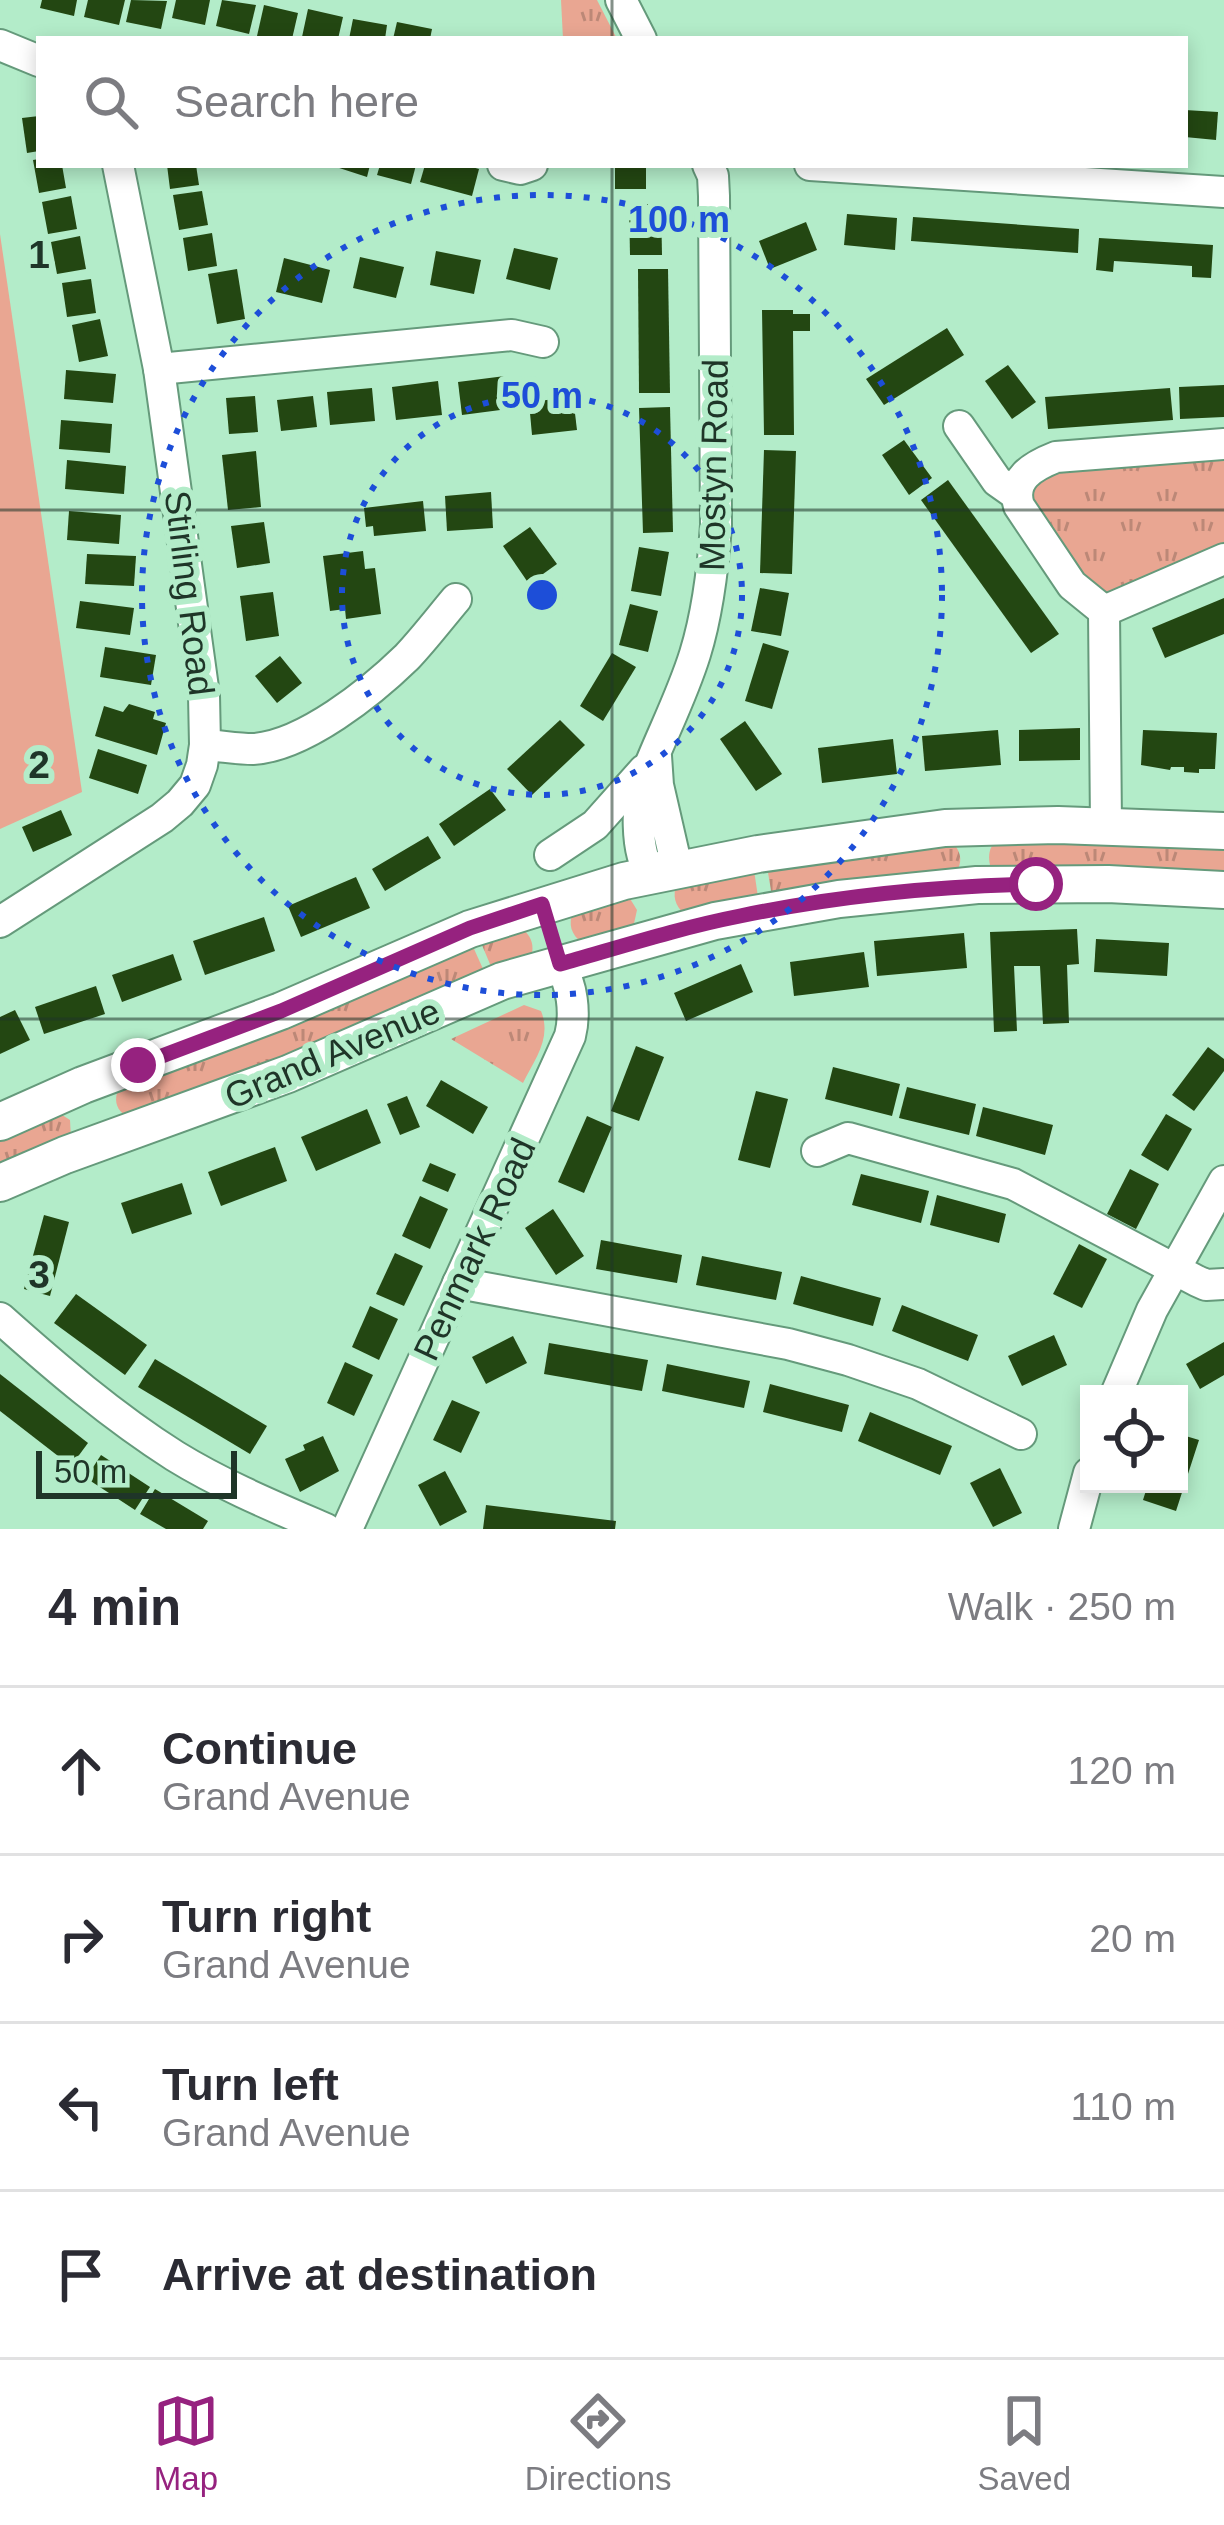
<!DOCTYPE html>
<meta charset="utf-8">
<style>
body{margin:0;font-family:Arial,sans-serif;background:#f7f7f7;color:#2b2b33}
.controls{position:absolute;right:36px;bottom:36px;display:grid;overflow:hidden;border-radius:0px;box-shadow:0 6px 18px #0003}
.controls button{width:108px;height:108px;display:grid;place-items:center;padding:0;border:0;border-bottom:3px solid #e1e1e2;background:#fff;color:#2b2b33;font:60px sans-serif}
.scale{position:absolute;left:36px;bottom:30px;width:201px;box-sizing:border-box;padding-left:12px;border:6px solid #1f3528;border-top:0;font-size:33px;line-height:42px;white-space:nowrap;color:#1f3528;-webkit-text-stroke:9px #b3ecc9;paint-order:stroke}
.stop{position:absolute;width:36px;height:36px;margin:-27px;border:9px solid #96227f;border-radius:50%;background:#fff}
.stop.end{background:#96227f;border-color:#fff;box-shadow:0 3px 12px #0008}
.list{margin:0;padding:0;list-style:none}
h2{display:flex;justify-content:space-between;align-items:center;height:156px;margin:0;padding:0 48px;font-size:51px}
h2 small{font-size:39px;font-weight:400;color:#7c7c81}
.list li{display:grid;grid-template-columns:78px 1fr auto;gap:36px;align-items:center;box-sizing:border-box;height:168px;padding:0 48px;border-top:3px solid #e1e1e2}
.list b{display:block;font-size:45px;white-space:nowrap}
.list p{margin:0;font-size:39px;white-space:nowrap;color:#7c7c81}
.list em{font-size:39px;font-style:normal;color:#7c7c81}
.icon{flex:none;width:66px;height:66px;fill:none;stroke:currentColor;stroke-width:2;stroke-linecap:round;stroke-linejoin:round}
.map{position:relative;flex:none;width:1224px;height:1529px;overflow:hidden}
.search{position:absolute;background:#fff;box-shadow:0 6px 18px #0003;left:36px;right:36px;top:36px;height:132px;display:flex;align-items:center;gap:30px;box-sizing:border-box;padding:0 42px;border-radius:0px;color:#7c7c81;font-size:45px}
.sheet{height:828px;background:#fff}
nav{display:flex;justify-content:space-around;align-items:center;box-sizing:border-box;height:168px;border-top:3px solid #e1e1e2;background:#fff;font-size:33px;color:#7c7c81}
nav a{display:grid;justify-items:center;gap:6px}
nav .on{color:#96227f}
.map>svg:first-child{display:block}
</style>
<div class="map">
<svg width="1224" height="1529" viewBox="0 0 1224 1529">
<defs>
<pattern id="grass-tufts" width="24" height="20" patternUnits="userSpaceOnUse" patternTransform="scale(3)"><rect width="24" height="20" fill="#e9a692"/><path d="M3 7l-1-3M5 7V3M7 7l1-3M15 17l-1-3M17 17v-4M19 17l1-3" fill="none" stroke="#bc8877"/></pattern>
</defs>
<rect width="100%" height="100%" fill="#b3ecc9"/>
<g fill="url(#grass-tufts)">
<path d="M561,0H597L617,39H563Z"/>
<path d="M1224,453V550L1106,594L1091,589L1026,504L1027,487L1050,469Z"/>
<path d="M999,837L1224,839V882L991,869C987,855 989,847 999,837Z"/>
<path d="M954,844C962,854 962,862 956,873L773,902L766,861Z"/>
<path d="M753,863L759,904L684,914C675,905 672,896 677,883Z"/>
<path d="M629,897L637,910L633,928L582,943C571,934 568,925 573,911Z"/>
<path d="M520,927C534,937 535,949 529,963L495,976L479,938Z"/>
<path d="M470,940L488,980L133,1121C118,1112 112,1104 119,1087Z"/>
<path d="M524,1005L541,1011C552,1038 535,1059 523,1083L451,1039Z"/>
<path d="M56,1111L70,1120L71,1138L0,1174V1136Z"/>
</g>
<path fill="#e9a692" d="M0,234L82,792L0,829Z"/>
<g fill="#234712">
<path d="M42,0H77L74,16L40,8Z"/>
<path d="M88,0H125L119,25L84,17Z"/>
<path d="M131,0L167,1L161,29L126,22Z"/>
<path d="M176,0H210L205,25L172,18Z"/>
<path d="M222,0L256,5L249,34L216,26Z"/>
<path d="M264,5L298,13L292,39L257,36Z"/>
<path d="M308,9L343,17L338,39L302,37Z"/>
<path d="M353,19L387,25L385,39H349Z"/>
<path d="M397,22L432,29L430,39H393Z"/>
<path d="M1185,110L1218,112L1216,140L1185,137Z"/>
<path d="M39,116V151L27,153L22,118Z"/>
<path d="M39,159V165H62L66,188L39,193L33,160Z"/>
<path d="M167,165H196L199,185L170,189Z"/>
<path d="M330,165H370L367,177Z"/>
<path d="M380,165H416L411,184L377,175Z"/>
<path d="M425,165H465L479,169L472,196L420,182Z"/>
<rect x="615" y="165" width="31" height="24"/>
<path d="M202,191L208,225L179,230L173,195Z"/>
<path d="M71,196L77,229L48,234L42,202Z"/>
<path d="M629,204H661L662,255H630Z"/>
<path d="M847,214L897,218L895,250L844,245Z"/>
<path d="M913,217L1079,229L1078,253L911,241Z"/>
<path d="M806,222L817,250L770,269L759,241Z"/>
<path d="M212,233L217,266L188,271L183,238Z"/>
<path d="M80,236L86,269L57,274L51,242Z"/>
<path d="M1099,238L1213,245L1211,278L1192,277V266L1114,261L1113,272L1096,270Z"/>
<path d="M514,248L558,258L550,290L506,279Z"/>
<path d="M436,251L481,260L474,294L430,285Z"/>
<path d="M360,257L404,267L396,298L353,288Z"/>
<path d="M284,258L330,270L322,303L276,292Z"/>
<path d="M237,269L245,319L217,324L208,274Z"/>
<path d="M638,269H668L670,393H639Z"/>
<path d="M91,279L96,313L67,317L62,283Z"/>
<path d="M762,310H793V314H810V331H793L794,435H764Z"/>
<path d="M100,319L108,356L79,362L72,325Z"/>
<path d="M947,328L964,355L884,405L866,379Z"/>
<path d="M1008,365L1036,402L1012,419L985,381Z"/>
<path d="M66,370L116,374L113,403L64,399Z"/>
<path d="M505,376L508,409L462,415L458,382Z"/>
<path d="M438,381L442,415L396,420L392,387Z"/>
<path d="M1224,385V417L1180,419L1179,387Z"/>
<path d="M372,388L375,421L330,425L327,392Z"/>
<path d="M1170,388L1173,420L1048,429L1045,397Z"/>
<path d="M255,396L258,432L229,434L226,398Z"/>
<path d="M313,396L317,427L281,431L277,400Z"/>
<path d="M573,397L577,430L532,435L529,402Z"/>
<path d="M670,407L673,532L643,533L639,408Z"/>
<path d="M61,420L112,424L110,453L59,449Z"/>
<path d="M904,440L932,478L909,495L882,455Z"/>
<path d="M764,450L796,451L792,574L760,573Z"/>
<path d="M256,451L261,507L228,510L222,455Z"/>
<path d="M67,460L126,466L124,494L65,489Z"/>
<path d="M948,480L1059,634L1031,653L921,500Z"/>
<path d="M491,492L493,528L447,531L445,496Z"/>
<path d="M423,501L426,531L374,536L373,526L366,527L364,508Z"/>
<path d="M69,511L121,515L119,544L67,540Z"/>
<path d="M264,522L270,563L237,568L231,526Z"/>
<path d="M530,527L557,564L529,584L503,546Z"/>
<path d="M639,547L669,552L661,596L631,591Z"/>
<path d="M363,551L365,569L375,568L381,614L346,619L345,609L330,611L323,556Z"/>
<path d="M87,554L136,556L134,586L85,584Z"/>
<path d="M760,588L789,593L781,636L751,631Z"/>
<path d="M273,592L279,636L246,641L240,596Z"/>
<path d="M1224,598V634L1165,658L1152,628Z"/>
<path d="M80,601L134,608L130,635L76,628Z"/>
<path d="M630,604L658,611L648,652L619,645Z"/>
<path d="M763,643L789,651L772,709L745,701Z"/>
<path d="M105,647L156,655L151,685L100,677Z"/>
<path d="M612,653L636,667L603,721L580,706Z"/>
<path d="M280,656L302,683L277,703L255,676Z"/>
<path d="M129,704L155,712L153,719L166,723L157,755L95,736L104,706L123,712Z"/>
<path d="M560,720L585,745L532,795L507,769Z"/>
<path d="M745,721L782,774L756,791L720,739Z"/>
<path d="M1080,728V760L1019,761V730Z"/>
<path d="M998,730L1001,765L925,771L922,736Z"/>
<path d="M1143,730L1217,733L1215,769H1199V773L1184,772V767H1171L1170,770L1141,765Z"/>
<path d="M893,739L897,774L822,783L818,748Z"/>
<path d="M98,749L147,765L138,794L89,778Z"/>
<path d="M490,789L506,810L454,846L439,824Z"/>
<path d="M61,810L72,835L33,852L22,827Z"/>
<path d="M428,836L441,858L385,891L372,869Z"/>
<path d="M356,877L370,908L301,937L288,906Z"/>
<path d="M264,917L275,951L205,975L193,941Z"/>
<path d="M1077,929L1079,964L1067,965L1069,1023L1043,1024L1040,966H1014L1017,1031L994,1032L990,932Z"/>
<path d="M964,933L967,968L877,976L874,941Z"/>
<path d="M1096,939L1169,943L1167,976L1094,972Z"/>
<path d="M864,952L869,987L794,996L790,962Z"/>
<path d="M173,954L182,980L122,1002L112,975Z"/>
<path d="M741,964L753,992L686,1021L674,993Z"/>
<path d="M96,986L105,1014L44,1034L35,1007Z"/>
<path d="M15,1010L30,1040L0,1054V1017Z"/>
<path d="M636,1046L664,1057L639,1121L611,1111Z"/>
<path d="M1208,1047L1224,1059V1071L1194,1111L1172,1095Z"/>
<path d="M833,1067L900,1084L892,1116L825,1099Z"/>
<path d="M441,1080L488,1107L473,1134L426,1106Z"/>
<path d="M907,1087L976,1104L969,1135L899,1118Z"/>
<path d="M756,1091L788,1099L770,1168L738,1160Z"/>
<path d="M407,1096L420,1127L400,1135L387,1104Z"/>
<path d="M983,1107L1053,1125L1045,1155L976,1136Z"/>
<path d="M367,1109L381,1143L316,1171L301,1137Z"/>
<path d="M1166,1114L1192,1129L1168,1171L1141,1155Z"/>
<path d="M587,1116L612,1127L584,1193L558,1182Z"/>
<path d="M275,1147L287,1181L221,1206L208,1172Z"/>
<path d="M430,1163L456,1174L448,1192L422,1181Z"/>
<path d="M1130,1169L1159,1184L1136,1229L1107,1214Z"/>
<path d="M861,1174L929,1191L921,1223L852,1205Z"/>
<path d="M182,1183L192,1214L132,1234L121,1203Z"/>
<path d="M937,1195L1006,1214L999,1243L930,1225Z"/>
<path d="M420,1196L448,1209L430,1249L402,1236Z"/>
<path d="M553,1209L584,1256L556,1275L525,1228Z"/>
<path d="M44,1215L69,1222L50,1296L24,1289Z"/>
<path d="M601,1240L682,1255L677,1283L596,1269Z"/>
<path d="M1079,1244L1107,1259L1082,1308L1053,1294Z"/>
<path d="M395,1253L423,1266L404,1306L376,1294Z"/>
<path d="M702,1256L782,1272L776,1300L696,1285Z"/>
<path d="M801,1276L881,1298L873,1326L793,1304Z"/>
<path d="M76,1294L147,1345L125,1375L54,1323Z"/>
<path d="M902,1305L978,1335L968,1361L892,1331Z"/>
<path d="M370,1306L398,1319L379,1360L352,1347Z"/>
<path d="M1054,1335L1067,1365L1022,1386L1008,1356Z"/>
<path d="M513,1336L527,1363L486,1384L472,1357Z"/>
<path d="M1224,1342V1375L1200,1389L1186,1364Z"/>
<path d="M549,1343L648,1360L642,1391L544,1374Z"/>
<path d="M155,1359L267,1426L250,1454L138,1387Z"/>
<path d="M345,1362L373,1375L354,1416L327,1403Z"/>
<path d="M667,1364L750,1381L744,1408L662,1391Z"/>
<path d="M0,1374L88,1443L71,1466L0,1411Z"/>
<path d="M770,1384L849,1405L842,1432L763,1412Z"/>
<path d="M452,1400L480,1412L461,1453L433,1440Z"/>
<path d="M870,1412L952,1446L940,1475L858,1441Z"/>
<path d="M1179,1434L1199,1440L1176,1511L1143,1500L1148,1484H1179Z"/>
<path d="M323,1436L339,1471L300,1492L285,1459L305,1450L303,1445Z"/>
<path d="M101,1455L150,1487L135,1510L86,1478Z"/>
<path d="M1000,1468L1022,1513L993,1527L970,1483Z"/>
<path d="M445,1471L467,1512L440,1526L418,1485Z"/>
<path d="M155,1489L208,1521L203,1529H166L140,1514Z"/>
<path d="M486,1505L616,1521L615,1529H483Z"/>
</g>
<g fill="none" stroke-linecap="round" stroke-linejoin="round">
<defs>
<g id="minor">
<path d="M621,0L641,39"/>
<path d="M0,45L39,61"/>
<path d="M503,165L520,169L532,165"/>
<path d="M810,165L1224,192"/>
<path d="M159,369L512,335L543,342"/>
<path d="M959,426L997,481L1014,493"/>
<path d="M1104,611L1072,585L1019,506C1010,479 1033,466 1056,457L1224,444"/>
<path d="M1104,611L1106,826"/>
<path d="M1104,611L1224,559"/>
<path d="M205,745C221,746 238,749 253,749C304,746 371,692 407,657C424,639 440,618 456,599"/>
<path d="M656,756L658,785L675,859L651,874C635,853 636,799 646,775C662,734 682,696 695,654C708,612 713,569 716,525L714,196L713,176L708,165"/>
<path d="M550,855L595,825L644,770"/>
<path d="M0,922L162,818L180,803L195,785L202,765L205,745L204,695L159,369L118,165"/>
<path d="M817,1151L848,1138L1013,1184L1197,1281L1206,1285L1224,1284"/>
<path d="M458,1283L788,1344L848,1360L918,1384L1021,1434"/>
<path d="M0,1318C55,1367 112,1416 175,1456C222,1485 275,1507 326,1529"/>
<path d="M1116,1394L1152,1310L1224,1181"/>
<path d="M347,1529L570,1036C576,1012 572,986 560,964"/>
<path d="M1074,1529L1089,1473"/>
</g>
<g id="tertiary">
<path d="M0,1122L83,1085L281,1011L470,929L624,881L758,854L945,828L1058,825L1224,831"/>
<path d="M0,1183L65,1155L288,1074L502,981L715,921L839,899L977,885L1108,884L1224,890"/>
</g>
</defs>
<use href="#minor" stroke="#659a7b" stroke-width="34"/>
<use href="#tertiary" stroke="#659a7b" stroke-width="40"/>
<use href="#minor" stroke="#fff" stroke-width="30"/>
<use href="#tertiary" stroke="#fff" stroke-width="36"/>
</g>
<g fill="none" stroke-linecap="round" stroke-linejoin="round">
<path stroke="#96227f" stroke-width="15" d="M138,1065L281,1011L470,928L542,904L560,964C620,947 679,928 740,916C836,896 937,886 1036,884"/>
</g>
<path fill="none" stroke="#1f3528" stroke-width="3" stroke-opacity="0.55" d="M612,0V39M612,165V1529M0,510H1224M0,1019H1224"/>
<g fill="none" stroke="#1d4ed8" stroke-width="6" stroke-dasharray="6 12">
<circle cx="542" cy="595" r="200"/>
<circle cx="542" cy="595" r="400"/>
</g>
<g text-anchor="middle" stroke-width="12" stroke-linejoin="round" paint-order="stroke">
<g font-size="36" fill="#1f3528" stroke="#b3ecc9">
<text transform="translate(713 465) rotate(-89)" y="13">Mostyn Road</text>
<text transform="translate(190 593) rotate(83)" y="13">Stirling Road</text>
<text transform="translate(332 1053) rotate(-23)" y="13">Grand Avenue</text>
<text transform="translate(474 1249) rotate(-65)" y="13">Penmark Road</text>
</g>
</g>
<g font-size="39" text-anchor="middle" font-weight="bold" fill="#1f3528" stroke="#b3ecc9" stroke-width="12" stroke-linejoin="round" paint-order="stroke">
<text x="39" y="268">1</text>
<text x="39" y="778">2</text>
<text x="39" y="1288">3</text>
</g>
<circle cx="542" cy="595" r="18" fill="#1d4ed8" stroke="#b3ecc9" stroke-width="6"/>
<g font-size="36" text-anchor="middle" font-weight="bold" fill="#1d4ed8" stroke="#b3ecc9" stroke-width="12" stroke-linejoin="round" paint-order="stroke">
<text x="679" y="232">100 m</text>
<text x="542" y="408">50 m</text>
</g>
</svg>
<div class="controls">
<button><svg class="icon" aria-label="locate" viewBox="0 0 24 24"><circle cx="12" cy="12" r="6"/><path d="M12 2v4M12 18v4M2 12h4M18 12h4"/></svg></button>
</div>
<div class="scale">50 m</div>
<div class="stop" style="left:1036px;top:884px"></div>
<div class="stop end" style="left:138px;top:1065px"></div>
<div class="search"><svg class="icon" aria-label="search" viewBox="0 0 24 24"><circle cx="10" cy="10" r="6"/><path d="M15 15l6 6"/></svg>Search here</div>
</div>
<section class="sheet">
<h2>4 min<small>Walk · 250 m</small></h2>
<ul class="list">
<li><svg class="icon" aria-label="ahead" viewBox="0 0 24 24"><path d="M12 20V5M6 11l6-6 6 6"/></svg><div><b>Continue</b><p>Grand Avenue</p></div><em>120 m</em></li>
<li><svg class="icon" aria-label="right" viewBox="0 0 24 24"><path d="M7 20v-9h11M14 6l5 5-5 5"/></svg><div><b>Turn right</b><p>Grand Avenue</p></div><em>20 m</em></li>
<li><svg class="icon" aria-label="left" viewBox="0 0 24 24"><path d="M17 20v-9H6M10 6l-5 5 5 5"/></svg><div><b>Turn left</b><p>Grand Avenue</p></div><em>110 m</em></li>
<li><svg class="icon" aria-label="arrive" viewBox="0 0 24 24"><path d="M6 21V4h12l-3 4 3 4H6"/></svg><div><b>Arrive at destination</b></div></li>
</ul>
</section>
<nav>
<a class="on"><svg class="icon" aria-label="map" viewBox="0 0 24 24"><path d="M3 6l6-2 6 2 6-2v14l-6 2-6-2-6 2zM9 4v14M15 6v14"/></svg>Map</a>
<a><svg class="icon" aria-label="directions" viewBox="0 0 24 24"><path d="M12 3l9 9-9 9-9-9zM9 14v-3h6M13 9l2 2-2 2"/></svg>Directions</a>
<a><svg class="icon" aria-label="saved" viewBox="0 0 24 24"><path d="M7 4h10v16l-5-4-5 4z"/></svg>Saved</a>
</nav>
